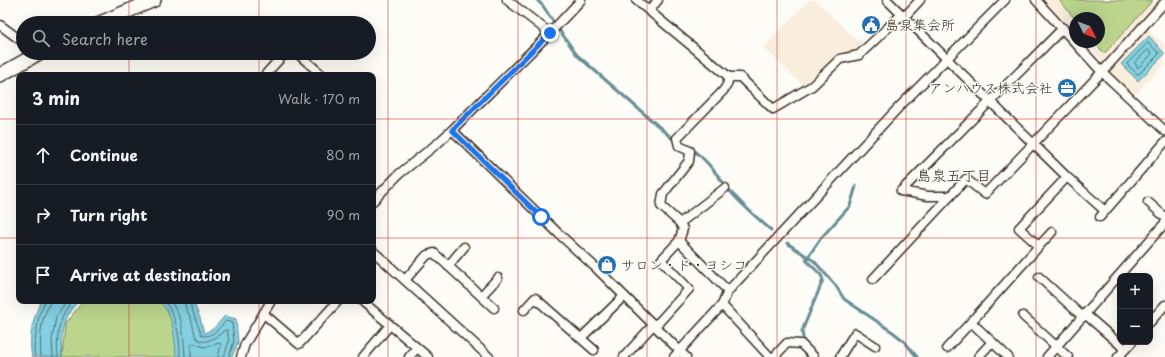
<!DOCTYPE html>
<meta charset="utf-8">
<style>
body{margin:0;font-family:"Playpen Sans","Klee One",sans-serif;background:#242831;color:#f1f3f6}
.controls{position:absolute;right:12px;bottom:12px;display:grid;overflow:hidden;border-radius:8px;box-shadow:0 4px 16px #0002}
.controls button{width:36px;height:36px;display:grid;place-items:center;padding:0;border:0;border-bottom:1px solid #363941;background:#171b24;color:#f1f3f6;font:20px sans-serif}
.compass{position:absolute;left:1069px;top:12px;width:36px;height:36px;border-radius:50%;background:#171b24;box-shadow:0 4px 16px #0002;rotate:132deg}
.stop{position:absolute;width:12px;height:12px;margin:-9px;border:3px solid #1a73e8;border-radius:50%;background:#fff}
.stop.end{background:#1a73e8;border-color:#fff;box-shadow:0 1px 4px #0008}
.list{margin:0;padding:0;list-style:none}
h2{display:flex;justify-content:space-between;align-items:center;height:52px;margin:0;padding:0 16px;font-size:17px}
h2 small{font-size:13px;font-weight:400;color:#9ea1a6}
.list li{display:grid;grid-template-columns:26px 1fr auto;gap:12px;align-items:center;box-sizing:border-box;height:60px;padding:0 16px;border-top:1px solid #363941}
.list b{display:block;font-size:15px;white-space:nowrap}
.list em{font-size:13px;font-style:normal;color:#9ea1a6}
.icon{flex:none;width:22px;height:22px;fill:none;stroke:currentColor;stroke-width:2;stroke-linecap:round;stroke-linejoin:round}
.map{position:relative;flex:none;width:1165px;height:357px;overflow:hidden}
.search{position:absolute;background:#171b24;box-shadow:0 4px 16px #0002;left:16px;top:16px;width:360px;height:44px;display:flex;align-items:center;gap:10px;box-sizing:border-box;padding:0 14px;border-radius:22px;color:#9ea1a6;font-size:15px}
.panel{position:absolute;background:#171b24;box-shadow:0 4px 16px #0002;left:16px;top:72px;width:360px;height:232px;border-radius:8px}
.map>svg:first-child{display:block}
</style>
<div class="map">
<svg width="1165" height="357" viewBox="0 0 1165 357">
<rect width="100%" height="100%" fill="#fdfcf7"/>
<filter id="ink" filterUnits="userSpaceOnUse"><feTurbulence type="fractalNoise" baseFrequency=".025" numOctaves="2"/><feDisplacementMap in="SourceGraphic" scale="8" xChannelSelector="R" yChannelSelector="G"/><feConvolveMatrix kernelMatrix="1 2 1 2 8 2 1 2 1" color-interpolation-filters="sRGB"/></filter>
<g filter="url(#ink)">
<g fill="#f9eedd">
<path d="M809,0H815L858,41L860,39L864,43L858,48L848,53L841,54L833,59L803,85L763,48Z"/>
<path d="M1044,0H1161L1106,61H1102L1084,42H1099V18H1075V32Z"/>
<path d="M1145,28L1165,45V63L1133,97L1109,73L1108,68Z"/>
</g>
<g fill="#bbd58c" stroke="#7b8055">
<path d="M1059,0H1153L1104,54L1094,42H1099V18H1075V19Z"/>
<path d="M83,301H167L182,357H62L65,324Z"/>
</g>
<g fill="#82d0e1" stroke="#668e93">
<path d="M1149,36L1165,54L1138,81L1121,64Z"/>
<path d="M41,301H79C62,316 60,335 62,357H32C28,339 33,317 41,301Z"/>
<path d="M159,301H193L200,318L204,333L213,329L225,316L236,319L238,342L232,357H176C175,338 174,315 159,301Z"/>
</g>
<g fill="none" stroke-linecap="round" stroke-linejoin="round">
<g stroke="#576c6c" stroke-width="1">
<path d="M1148,43L1158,52L1159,54L1139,74H1137L1127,64Z"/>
<path d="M1148,50L1151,52L1152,54L1139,67H1137L1135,63Z"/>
<path d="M165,301C177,319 180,336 180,357"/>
<path d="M171,301L181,320L184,340L185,357"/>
<path d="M184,301C185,309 190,315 192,322C193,326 194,331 195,335C201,349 218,336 225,330H227L229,341L224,357"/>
<path d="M189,301C190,304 201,334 202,336C213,337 219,328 226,321L232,323L234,341L229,357"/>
<path d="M35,357L34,348L39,315L45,301"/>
<path d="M41,357C40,344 40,328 44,316C46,311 49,307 50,301"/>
<path d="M53,357L52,340L56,317L67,301"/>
<path d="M58,357C56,335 58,318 73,301"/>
<path d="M191,357V345L193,343L204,347L220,343L221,345L218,357"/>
</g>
<g stroke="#668e93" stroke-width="3">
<path d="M537,0L543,6L554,23"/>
<path d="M560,31L577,55L674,140"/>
<path d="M692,150C706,158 719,178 730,191C742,205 757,218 771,230"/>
<path d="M787,243L814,261L836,286L844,299L894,333L904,341L917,357"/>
<path d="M804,344L802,331L823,280L821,275L806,260L821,238L850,206L856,186"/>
</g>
<defs>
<g id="minor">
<path d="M507,0L550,33"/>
<path d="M636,0L729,77H740L773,109L812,86L840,59L859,55L898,18L907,14L920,0"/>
<path d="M887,0L1067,177L1019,228L1039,246L971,322L1008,357"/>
<path d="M1036,0L1102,72L1165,131"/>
<path d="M649,11L658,0"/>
<path d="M0,25L23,42"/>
<path d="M297,53L322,75"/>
<path d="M265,75L285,53"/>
<path d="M452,130L558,233L595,267L686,357"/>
<path d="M1067,177L1105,211"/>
<path d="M901,191L1063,28"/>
<path d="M901,191L928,196H950"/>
<path d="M373,201L399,174L438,143L452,130L550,33L581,0"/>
<path d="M1148,202L1165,217"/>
<path d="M1100,217L1165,142"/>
<path d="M680,223L725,188"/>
<path d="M679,241L728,291"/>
<path d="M1039,246L1052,232"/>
<path d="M373,251L489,357"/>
<path d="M448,266L464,247"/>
<path d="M1039,277L1083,317"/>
<path d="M873,279L966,179L985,194L1102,72L1165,2"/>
<path d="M405,280L427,255L434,253L494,308"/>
<path d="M481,296L498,278"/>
<path d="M362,301L428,357"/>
<path d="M722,305L770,357"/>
<path d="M524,310L535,298L594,350"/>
<path d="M264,314L299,344L338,301"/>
<path d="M1085,314L1125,349"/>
<path d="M1023,316L1068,357"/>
<path d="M1150,322L1165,305"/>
<path d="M581,338L624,296"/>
<path d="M947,348L971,322"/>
<path d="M241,357L245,344L271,301"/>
<path d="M363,357L390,325"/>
<path d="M409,357L417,348"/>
<path d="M624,357L653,325L659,322L689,289L661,260L679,241L683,229L680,223L661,206L663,194L689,161L690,151L679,146L677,138L723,91L727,85L729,77"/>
<path d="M674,357L722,305L728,291L898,108L1005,0"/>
<path d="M774,357L787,343L801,344L814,357"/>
<path d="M840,357L855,333L875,346"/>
<path d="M978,357L992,342"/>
<path d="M1047,357L1165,223"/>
<path d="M1118,357L1132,342"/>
</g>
<g id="primary">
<path d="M100,23L154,0"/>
<path d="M0,75L39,53"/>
</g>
</defs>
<use href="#minor" stroke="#3b2a1e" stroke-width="11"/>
<use href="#primary" stroke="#3b2a1e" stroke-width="16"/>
<use href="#minor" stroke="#fdfcf7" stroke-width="8"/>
<use href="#primary" stroke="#fdfcf7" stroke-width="13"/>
</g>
</g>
<g fill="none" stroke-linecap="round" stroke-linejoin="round" filter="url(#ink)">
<path stroke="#1a73e8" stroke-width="5" d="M541,217L452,130L550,33"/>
</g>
<path fill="none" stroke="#d62828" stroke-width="1" stroke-opacity="0.55" d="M129,0V23M259,0V23M388,0V357M518,0V357M647,0V357M777,0V357M906,0V357M1036,0V357M129,53V75M259,53V75M0,119H19M373,119H1165M0,238H19M373,238H1165M129,301V357M259,301V357"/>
<defs>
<symbol id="civic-disc" viewBox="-11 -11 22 22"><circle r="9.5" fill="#1f6fb2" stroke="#fdfcf7"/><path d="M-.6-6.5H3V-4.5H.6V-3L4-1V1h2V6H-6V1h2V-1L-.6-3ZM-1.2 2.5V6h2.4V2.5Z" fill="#fff"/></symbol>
<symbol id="office-disc" viewBox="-11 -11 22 22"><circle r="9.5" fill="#1f6fb2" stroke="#fdfcf7"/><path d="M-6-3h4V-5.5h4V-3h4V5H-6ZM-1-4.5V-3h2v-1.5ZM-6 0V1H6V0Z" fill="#fff"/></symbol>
<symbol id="shop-disc" viewBox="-11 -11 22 22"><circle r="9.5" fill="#1f6fb2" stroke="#fdfcf7"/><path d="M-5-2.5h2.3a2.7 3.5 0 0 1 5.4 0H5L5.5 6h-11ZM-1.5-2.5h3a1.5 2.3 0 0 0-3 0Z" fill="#fff"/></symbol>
</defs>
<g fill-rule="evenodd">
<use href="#civic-disc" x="860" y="14" width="22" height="22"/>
<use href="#office-disc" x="1056" y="77" width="22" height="22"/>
<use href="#shop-disc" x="596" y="254" width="22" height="22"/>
</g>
<g text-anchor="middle" stroke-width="3" stroke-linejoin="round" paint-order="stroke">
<g font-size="14" fill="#3b2a1e" stroke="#fdfcf7" text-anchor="start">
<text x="885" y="30">島泉集会所</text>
<text x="1053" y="93" text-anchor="end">アンハウス株式会社</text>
<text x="621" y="270">サロン・ド・ヨシコ</text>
</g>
<g font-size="15" fill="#3b2a1e" stroke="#fdfcf7">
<text x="954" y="181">島泉五丁目</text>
</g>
</g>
</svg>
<div class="controls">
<button>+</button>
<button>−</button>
</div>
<svg class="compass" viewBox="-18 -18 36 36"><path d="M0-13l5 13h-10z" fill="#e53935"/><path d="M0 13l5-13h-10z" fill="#9ea1a6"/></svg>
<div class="stop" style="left:541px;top:217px"></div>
<div class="stop end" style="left:550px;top:33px"></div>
<div class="search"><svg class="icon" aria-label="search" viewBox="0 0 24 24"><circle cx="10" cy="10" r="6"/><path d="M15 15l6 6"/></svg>Search here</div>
<section class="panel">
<h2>3 min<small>Walk · 170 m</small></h2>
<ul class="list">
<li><svg class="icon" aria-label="ahead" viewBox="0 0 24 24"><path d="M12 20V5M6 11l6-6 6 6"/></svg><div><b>Continue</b></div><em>80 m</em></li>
<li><svg class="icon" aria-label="right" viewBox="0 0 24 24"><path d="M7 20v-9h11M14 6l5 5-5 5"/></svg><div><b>Turn right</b></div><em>90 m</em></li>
<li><svg class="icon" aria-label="arrive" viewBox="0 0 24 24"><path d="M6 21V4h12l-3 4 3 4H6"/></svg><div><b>Arrive at destination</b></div></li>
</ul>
</section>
</div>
